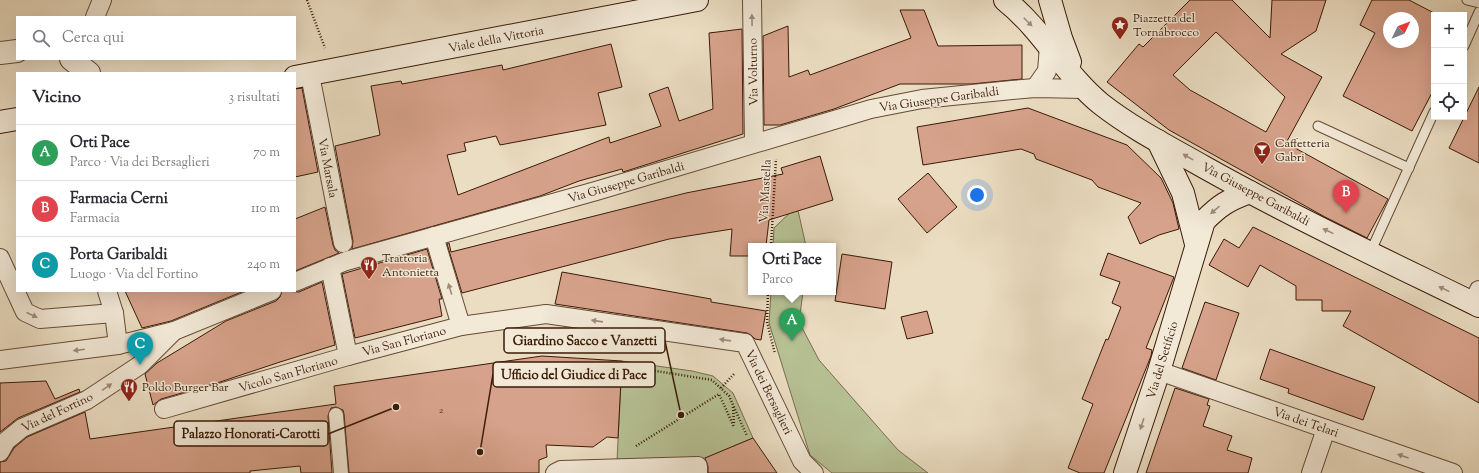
<!DOCTYPE html>
<html lang="it">
<meta charset="utf-8">
<style>
body{margin:0;font-family:"Sorts Mill Goudy",serif;background:#f7f7f7;color:#2b2b33}
.controls{position:absolute;right:12px;top:12px;display:grid;overflow:hidden;border-radius:0px;box-shadow:0 4px 16px #0002}
.controls button{width:36px;height:36px;display:grid;place-items:center;padding:0;border:0;border-bottom:1px solid #e1e1e2;background:#fff;color:#2b2b33;font:20px sans-serif}
.compass{position:absolute;left:1383px;top:12px;width:36px;height:36px;border-radius:50%;background:#fff;box-shadow:0 4px 16px #0002;rotate:47deg}
.you{position:absolute;left:977px;top:195px;width:14px;height:14px;margin:-10px;border:3px solid #fff;border-radius:50%;background:#1a73e8;box-shadow:0 0 0 6px #1a73e833}
.badge{display:grid;place-items:center;width:26px;height:26px;border-radius:50%;background:#8f2418;color:#fff;font-size:13px;font-weight:700}
.pin{position:absolute;translate:-50% -33px;filter:drop-shadow(0 1px 2px #0008)}
.pin::after{content:'';position:absolute;top:21px;width:14px;height:12px;background:inherit;clip-path:polygon(0 0,100% 0,50% 100%)}
.popup{position:absolute;left:748px;top:243px;width:88px;height:52px;box-sizing:border-box;display:grid;place-content:center;border-radius:0px;background:#fff;filter:drop-shadow(0 1px 3px #0005);font-size:13px;white-space:nowrap;color:#7c7c81}
.popup b{font-size:15px;color:#2b2b33}
.popup::after{content:'';position:absolute;left:50%;top:100%;margin-left:-8px;border:8px solid transparent;border-top-color:#fff}
.list{margin:0;padding:0;list-style:none}
h2{display:flex;justify-content:space-between;align-items:center;height:52px;margin:0;padding:0 16px;font-size:17px}
h2 small{font-size:13px;font-weight:400;color:#7c7c81}
.list li{display:grid;grid-template-columns:26px 1fr auto;gap:12px;align-items:center;box-sizing:border-box;height:56px;padding:0 16px;border-top:1px solid #e1e1e2}
.list b{display:block;font-size:15px;white-space:nowrap}
.list p{margin:0;font-size:13px;white-space:nowrap;color:#7c7c81}
.list em{font-size:13px;font-style:normal;color:#7c7c81}
.icon{flex:none;width:22px;height:22px;fill:none;stroke:currentColor;stroke-width:2;stroke-linecap:round;stroke-linejoin:round}
.map{position:relative;flex:none;width:1479px;height:473px;overflow:hidden}
.search{position:absolute;background:#fff;box-shadow:0 4px 16px #0002;left:16px;top:16px;width:280px;height:44px;display:flex;align-items:center;gap:10px;box-sizing:border-box;padding:0 14px;border-radius:0px;color:#7c7c81;font-size:15px}
.panel{position:absolute;background:#fff;box-shadow:0 4px 16px #0002;left:16px;top:72px;width:280px;height:220px;border-radius:0px}
.map>svg:first-child{display:block}
</style>
<div class="map">
<svg width="1479" height="473" viewBox="0 0 1479 473">
<rect width="100%" height="100%" fill="#ebddc2"/>
<filter id="stains"><feTurbulence type="fractalNoise" baseFrequency=".005" numOctaves="4"/><feColorMatrix values="0 0 0 0 .2 0 0 0 0 .09 0 0 0 0 .02 0 0 0 .5 -.17"/></filter>
<radialGradient id="worn" r=".72"><stop offset=".6" stop-color="#630" stop-opacity="0"/><stop offset="1" stop-color="#630" stop-opacity=".3"/></radialGradient>
<g fill="#b6c194" stroke="#786e4e">
<path d="M797,206L806,246H773L774,228Z"/>
<path d="M771,292H803L799,322L819,360L898,450L928,473H832L810,455L769,323Z"/>
<path d="M622,361L692,371L713,376L733,393L753,438L705,458L617,461Z"/>
</g>
<g fill="#d7a28b" stroke="#3a1a07" fill-rule="evenodd">
<path d="M1190,0H1232L1270,38L1272,0H1326L1316,31L1281,54L1322,77L1286,143L1388,199L1367,238L1325,217L1169,130L1107,82L1139,44L1143,47ZM1216,32L1285,97L1266,132L1190,90L1173,75Z"/>
<path d="M1372,0H1409L1434,13V89L1412,131L1343,96L1375,33L1360,25ZM1389,18H1413V42H1389Z"/>
<path d="M900,10H924L938,46L1022,45V79L971,84H900L834,109L780,125H764L763,36L788,26L789,77L808,70L810,75L911,38Z"/>
<path d="M742,29L743,134L623,172L622,169L579,181L540,196L352,249L353,241L335,146L380,135L371,86L401,81L402,84L502,65L503,70L611,44L622,87L598,93L606,125L500,145L496,136L464,143L466,151L447,155L458,195L609,137L610,143L661,126L649,94L668,87L679,121L713,109L709,33Z"/>
<path d="M1479,87V163L1449,148Z"/>
<path d="M302,88L318,172L295,177V89Z"/>
<path d="M1028,108L1127,145L1161,178L1173,203L1179,229L1159,235L1140,244L1128,217L1141,203L1098,187L1092,180L1036,159L1034,154L1021,149L923,165L917,127Z"/>
<path d="M820,156L833,200L769,220L766,246H751V256H730L732,229L669,239L462,293L447,244L449,243L451,252L686,193L783,174L781,168Z"/>
<path d="M928,173L957,207L927,233L898,199Z"/>
<path d="M325,207L333,245L335,250L339,253L295,271V219Z"/>
<path d="M1253,227L1479,338V403L1343,326L1351,311H1322V300H1296V286L1260,265L1248,287L1209,265L1224,239L1239,248Z"/>
<path d="M427,249L442,299H439L442,316L355,338L342,274Z"/>
<path d="M1108,253L1174,277L1146,348L1152,350L1151,356L1104,473H1080L1068,468L1093,404L1082,399L1106,339L1108,340L1121,307L1112,303L1120,282L1100,275Z"/>
<path d="M842,254L892,262L885,309L835,301Z"/>
<path d="M562,272L711,299V302L766,311L761,340L755,339L751,335L747,333L555,304Z"/>
<path d="M322,282L335,345L280,362L217,383L161,399L153,405L145,374L157,363L226,321L276,301L280,297L282,291L299,292Z"/>
<path d="M125,291H244L171,321L142,328Z"/>
<path d="M1205,302L1239,313L1216,380L1182,368Z"/>
<path d="M927,311L933,333L907,339L901,317Z"/>
<path d="M1270,349L1375,387L1363,420L1288,393L1289,389L1260,379Z"/>
<path d="M542,356L622,361L618,438L607,437L593,447L546,445L547,457L539,460V473H349L344,414L343,410L336,407L331,408L328,416L332,473H301L300,466L250,471V473H0V462L6,461L14,448L27,437L85,412L90,439L336,404L334,386Z"/>
<path d="M46,381L55,399L79,389L80,392L18,418L0,432V383Z"/>
<path d="M1175,388L1209,399L1207,405L1210,406L1203,426L1232,436L1227,450L1252,458L1248,473H1146Z"/>
<path d="M753,438L777,473H708V466L705,458Z"/>
</g>
<g fill="none" stroke-linecap="round" stroke-linejoin="round">
<defs>
<g id="service">
<path d="M1467,0L1479,3"/>
<path d="M1464,46L1479,12"/>
<path d="M1318,126L1409,168"/>
<path d="M1370,253L1434,112"/>
</g>
<path id="pedestrian" d="M336,415L341,473"/>
<g id="minor">
<path d="M752,0L754,143"/>
<path d="M95,17L102,0"/>
<path d="M310,75L343,243"/>
<path d="M1035,88L1047,71L1049,46"/>
<path d="M434,236L461,326"/>
<path d="M0,258L25,312L40,319L114,313"/>
<path d="M295,282L346,261L596,191L871,109L922,99L1012,90L1035,88L1084,89"/>
<path d="M107,291L114,313L118,345"/>
<path d="M1473,303L1479,290"/>
<path d="M348,356L461,326L546,314L745,343L802,461L814,473"/>
<path d="M0,360L118,345L174,331L272,291"/>
<path d="M1159,371L1453,473"/>
<path d="M164,409L348,356L330,267"/>
<path d="M0,452L6,441L22,428L87,400L140,365L174,331"/>
<path d="M555,473L561,470L698,466V473"/>
<path d="M1311,473L1326,429"/>
</g>
<g id="tertiary">
<path d="M0,53L17,51"/>
<path d="M71,59L89,73"/>
</g>
<g id="secondary">
<path d="M1005,0C1043,30 1065,75 1101,104C1133,129 1169,147 1204,167C1293,217 1387,261 1479,306"/>
<path d="M1050,0L1061,38L1070,62"/>
<path d="M295,77L697,0"/>
<path d="M0,122L17,119"/>
<path d="M1158,141L1183,193L1196,244"/>
<path d="M1125,473L1159,371L1204,221C1220,205 1228,200 1250,192"/>
</g>
</defs>
<use href="#service" stroke="#664b36" stroke-width="11"/>
<use href="#pedestrian" stroke="#664b36" stroke-width="16"/>
<use href="#minor" stroke="#664b36" stroke-width="20"/>
<use href="#tertiary" stroke="#664b36" stroke-width="24"/>
<use href="#secondary" stroke="#3a1a07" stroke-width="24"/>
<g stroke="#3a1a07" stroke-width="2.5" stroke-dasharray="1 2" stroke-linecap="butt">
<path d="M307,0L325,48"/>
<path d="M771,246L776,159"/>
<path d="M768,292L767,322L775,354"/>
<path d="M625,366L712,380L729,396L747,436"/>
<path d="M721,388L734,374"/>
<path d="M733,407L734,424"/>
<path d="M636,446L719,394L734,427"/>
</g>
<use href="#service" stroke="#f2e9d7" stroke-width="9"/>
<use href="#pedestrian" stroke="#f2e9d7" stroke-width="14"/>
<use href="#minor" stroke="#f2e9d7" stroke-width="18"/>
<use href="#tertiary" stroke="#f2e9d7" stroke-width="22"/>
<use href="#secondary" stroke="#f2e9d7" stroke-width="22"/>
</g>
<defs><path id="oneway-solid" d="M-6-.8H1V-3.2L6.5 0L1 3.2V.8H-6Z"/></defs>
<g fill="#9f8c79">
<use href="#oneway-solid" transform="translate(752 20) rotate(-91)"/>
<use href="#oneway-solid" transform="translate(1028 22) rotate(45)"/>
<use href="#oneway-solid" transform="translate(1188 157) rotate(-151)"/>
<use href="#oneway-solid" transform="translate(1215 210) rotate(140)"/>
<use href="#oneway-solid" transform="translate(1328 231) rotate(-154)"/>
<use href="#oneway-solid" transform="translate(450 289) rotate(-107)"/>
<use href="#oneway-solid" transform="translate(1444 289) rotate(-154)"/>
<use href="#oneway-solid" transform="translate(32 315) rotate(24)"/>
<use href="#oneway-solid" transform="translate(597 321) rotate(-172)"/>
<use href="#oneway-solid" transform="translate(725 340) rotate(-172)"/>
<use href="#oneway-solid" transform="translate(79 350) rotate(173)"/>
<use href="#oneway-solid" transform="translate(107 387) rotate(-34)"/>
<use href="#oneway-solid" transform="translate(1142 424) rotate(108)"/>
<use href="#oneway-solid" transform="translate(1403 456) rotate(-161)"/>
</g>
<defs>
<symbol id="sight-pin" viewBox="-11 -11 22 30"><path d="M0 17L-7.5 6A9.5 9.5 0 1 1 7.5 6Z" fill="#8f2418" stroke="#f2e9d7"/><path d="M0-6L1.8-2.2L6-1.7L2.9 1.2L3.7 5.4L0 3.3L-3.7 5.4L-2.9 1.2L-6-1.7L-1.8-2.2Z" fill="#fff"/></symbol>
<symbol id="bar-pin" viewBox="-11 -11 22 30"><path d="M0 17L-7.5 6A9.5 9.5 0 1 1 7.5 6Z" fill="#8f2418" stroke="#f2e9d7"/><path d="M-6-5H6L.8 .8V4.5H3.5V6h-7V4.5H-.8V.8Z" fill="#fff"/></symbol>
<symbol id="restaurant-pin" viewBox="-11 -11 22 30"><path d="M0 17L-7.5 6A9.5 9.5 0 1 1 7.5 6Z" fill="#8f2418" stroke="#f2e9d7"/><path d="M-5-6h1v4h1v-4h1v4h1v-4h1v5L-1.5 .5V6h-2V.5L-5-1ZM5-6V6H3V1.5H1.5Q1.5-4 5-6Z" fill="#fff"/></symbol>
</defs>
<g fill-rule="evenodd">
<use href="#sight-pin" x="1110" y="15" width="20" height="27"/>
<use href="#bar-pin" x="1252" y="140" width="20" height="27"/>
<use href="#restaurant-pin" x="359" y="255" width="20" height="27"/>
<use href="#restaurant-pin" x="119" y="377" width="20" height="27"/>
</g>
<g text-anchor="middle" stroke-width="3" stroke-linejoin="round" paint-order="stroke">
<g font-size="10" fill="#613c28">
<text x="441" y="413">2</text>
</g>
<g font-size="12" fill="#3a1a07" stroke="#f2e9d7" text-anchor="start">
<text x="1133" y="22">Piazzetta del<tspan x="1133" dy="14">Tornabrocco</tspan></text>
<text x="1275" y="147">Caffetteria<tspan x="1275" dy="14">Gabri</tspan></text>
<text x="382" y="262">Trattoria<tspan x="382" dy="14">Antonietta</tspan></text>
<text x="142" y="391">Poldo Burger Bar</text>
</g>
<g font-size="12" fill="#3a1a07" stroke="#f2e9d7">
<text transform="translate(496 39) rotate(-11)" y="4">Viale della Vittoria</text>
<text transform="translate(753 72) rotate(-91)" y="4">Via Volturno</text>
<text transform="translate(939 99) rotate(-8)" y="4">Via Giuseppe Garibaldi</text>
<text transform="translate(328 168) rotate(79)" y="4">Via Marsala</text>
<text transform="translate(626 182) rotate(-16)" y="4">Via Giuseppe Garibaldi</text>
<text transform="translate(765 191) rotate(-87)" y="4">Via Mastella</text>
<text transform="translate(1256 194) rotate(28)" y="4">Via Giuseppe Garibaldi</text>
<text transform="translate(404 341) rotate(-15)" y="4">Via San Floriano</text>
<text transform="translate(1162 360) rotate(-73)" y="4">Via del Setificio</text>
<text transform="translate(288 374) rotate(-16)" y="4">Vicolo San Floriano</text>
<text transform="translate(769 392) rotate(64)" y="4">Via dei Bersaglieri</text>
<text transform="translate(57 412) rotate(-25)" y="4">Via del Fortino</text>
<text transform="translate(1306 422) rotate(19)" y="4">Via dei Telari</text>
</g>
</g>
<path fill="none" stroke="#3a1a07" stroke-width="1.5" d="M681 415L665 341M480 452L493 374M396 407L328 434"/>
<g fill="#3a1a07" stroke="#f2e9d7" stroke-width="1.5">
<circle cx="681" cy="415" r="4"/>
<circle cx="480" cy="452" r="4"/>
<circle cx="396" cy="407" r="4"/>
</g>
<g fill="#f2e9d7" stroke="#3a1a07" stroke-width="1.5">
<rect x="504" y="328" width="161" height="25" rx="4"/>
<rect x="493" y="362" width="162" height="25" rx="4"/>
<rect x="174" y="421" width="154" height="25" rx="4"/>
</g>
<g font-size="13" text-anchor="middle" font-weight="bold" fill="#3a1a07">
<text x="585" y="345">Giardino Sacco e Vanzetti</text>
<text x="574" y="379">Ufficio del Giudice di Pace</text>
<text x="251" y="438">Palazzo Honorati-Carotti</text>
</g>
<rect width="100%" height="100%" filter="url(#stains)"/>
<rect width="100%" height="100%" fill="url(#worn)"/>
</svg>
<div class="controls">
<button>+</button>
<button>−</button>
<button><svg class="icon" aria-label="locate" viewBox="0 0 24 24"><circle cx="12" cy="12" r="6"/><path d="M12 2v4M12 18v4M2 12h4M18 12h4"/></svg></button>
</div>
<svg class="compass" viewBox="-18 -18 36 36"><path d="M0-13l5 13h-10z" fill="#e53935"/><path d="M0 13l5-13h-10z" fill="#7c7c81"/></svg>
<div class="you"></div>
<div class="pin badge" style="left:792px;top:341px;background:#2e9e5b">A</div>
<div class="popup"><b>Orti Pace</b>Parco</div>
<div class="pin badge" style="left:1346px;top:213px;background:#e0444e">B</div>
<div class="pin badge" style="left:140px;top:365px;background:#0f9aa8">C</div>
<div class="search"><svg class="icon" aria-label="search" viewBox="0 0 24 24"><circle cx="10" cy="10" r="6"/><path d="M15 15l6 6"/></svg>Cerca qui</div>
<section class="panel">
<h2>Vicino<small>3 risultati</small></h2>
<ul class="list">
<li><span class="badge" style="background:#2e9e5b">A</span><div><b>Orti Pace</b><p>Parco · Via dei Bersaglieri</p></div><em>70 m</em></li>
<li><span class="badge" style="background:#e0444e">B</span><div><b>Farmacia Cerni</b><p>Farmacia</p></div><em>110 m</em></li>
<li><span class="badge" style="background:#0f9aa8">C</span><div><b>Porta Garibaldi</b><p>Luogo · Via del Fortino</p></div><em>240 m</em></li>
</ul>
</section>
</div>
